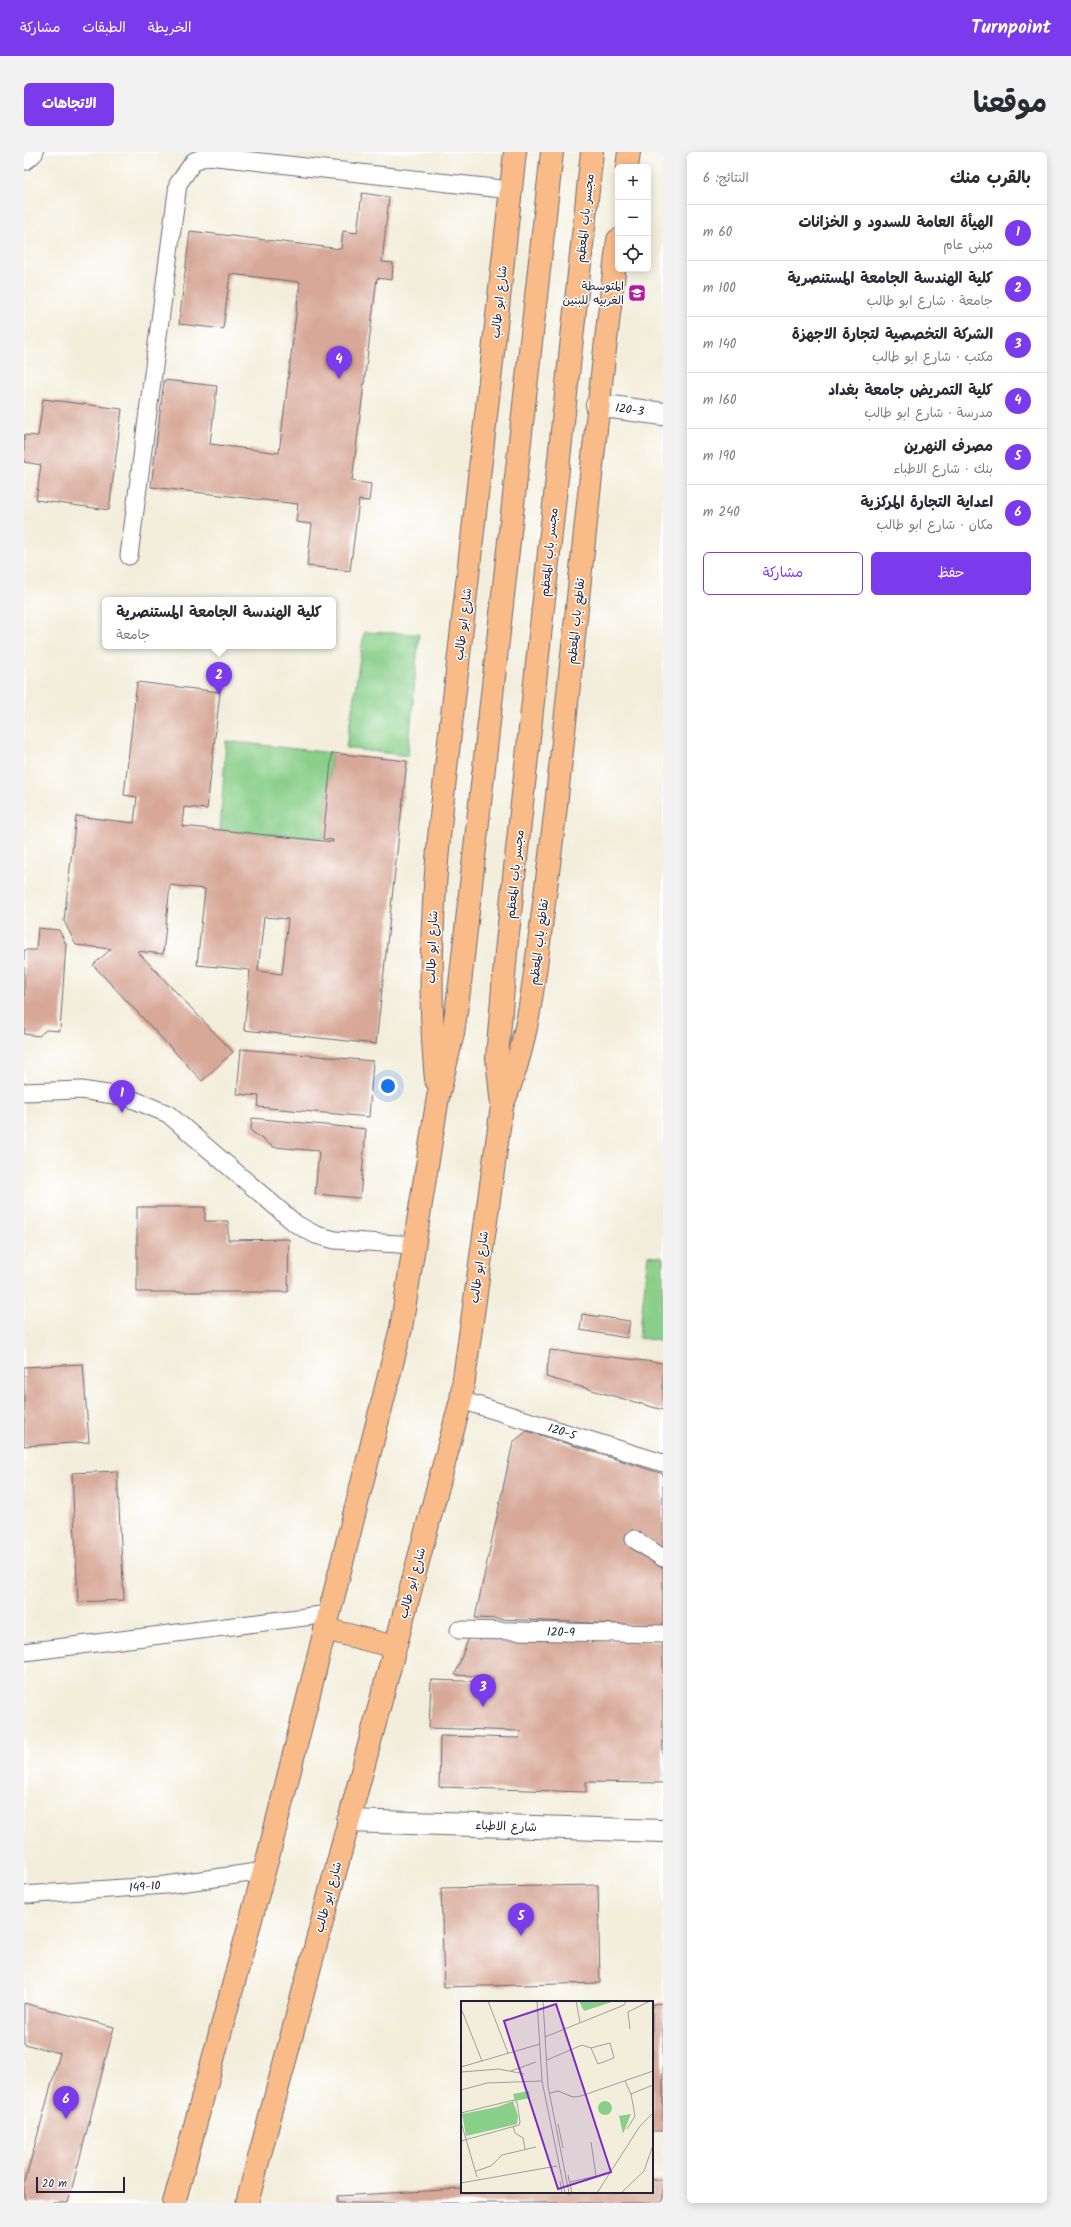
<!DOCTYPE html>
<html lang="ar">
<meta charset="utf-8">
<style>
body{margin:0;font-family:Kalam,"Playpen Sans Arabic",sans-serif;background:#f2f2f3;color:#2b2b33;direction:rtl}
.controls{position:absolute;right:12px;top:12px;display:grid;overflow:hidden;border-radius:6px;box-shadow:0 2px 10px #0003}
.controls button{width:36px;height:36px;display:grid;place-items:center;padding:0;border:0;border-bottom:1px solid #e1e1e2;background:#fff;color:#2b2b33;font:20px sans-serif}
.scale{position:absolute;left:12px;bottom:10px;width:89px;box-sizing:border-box;padding-left:4px;border:2px solid #22223b;border-top:0;font-size:11px;line-height:14px;white-space:nowrap;color:#22223b;-webkit-text-stroke:3px #fff;paint-order:stroke}
.you{position:absolute;left:364px;top:934px;width:14px;height:14px;margin:-10px;border:3px solid #fff;border-radius:50%;background:#1a73e8;box-shadow:0 0 0 6px #1a73e833}
.badge{display:grid;place-items:center;width:26px;height:26px;border-radius:50%;background:#7c3aed;color:#fff;font-size:13px;font-weight:700}
.pin{position:absolute;translate:-50% -33px;filter:drop-shadow(0 1px 2px #0008)}
.pin::after{content:'';position:absolute;top:21px;width:14px;height:12px;background:inherit;clip-path:polygon(0 0,100% 0,50% 100%)}
.popup{position:absolute;left:78px;top:445px;width:234px;height:52px;box-sizing:border-box;display:grid;place-content:center;border-radius:6px;background:#fff;filter:drop-shadow(0 1px 3px #0005);font-size:13px;white-space:nowrap;color:#7c7c81}
.popup b{font-size:15px;color:#2b2b33}
.popup::after{content:'';position:absolute;left:50%;top:100%;margin-left:-8px;border:8px solid transparent;border-top-color:#fff}
.list{margin:0;padding:0;list-style:none}
h2{display:flex;justify-content:space-between;align-items:center;height:52px;margin:0;padding:0 16px;font-size:17px}
h2 small{font-size:13px;font-weight:400;color:#7c7c81}
.list li{display:grid;grid-template-columns:26px 1fr auto;gap:12px;align-items:center;box-sizing:border-box;height:56px;padding:0 16px;border-top:1px solid #e1e1e2}
.list b{display:block;font-size:15px;white-space:nowrap}
.list p{margin:0;font-size:13px;white-space:nowrap;color:#7c7c81}
.list em{font-size:13px;font-style:normal;color:#7c7c81}
.actions{display:flex;gap:8px;padding:12px 16px}
.actions a{flex:1;padding:9px 0;border:1px solid #7c3aed;border-radius:6px;text-align:center;font-size:14px;color:#7c3aed}
.actions .main{background:#7c3aed;color:#fff}
.icon{flex:none;width:22px;height:22px;fill:none;stroke:currentColor;stroke-width:2;stroke-linecap:round;stroke-linejoin:round}
.map{position:relative;flex:none;width:639px;height:2051px;overflow:hidden;direction:ltr;border-radius:6px}
header{display:flex;align-items:center;gap:24px;box-sizing:border-box;height:56px;padding:0 20px;background:#7c3aed;color:#fff}
header strong{font-size:19px}
nav{display:flex;gap:22px;margin-inline-start:auto;font-size:14px}
.intro{display:flex;align-items:center;justify-content:space-between;box-sizing:border-box;height:96px;padding:0 24px}
h1{margin:0;font-size:28px}
.button{padding:10px 18px;border-radius:6px;background:#7c3aed;color:#fff;font-size:14px;font-weight:700}
main{display:flex;gap:24px;padding:0 24px}
aside{flex:1;background:#fff;border-radius:6px;box-shadow:0 2px 10px #0003}
.map>svg:first-child{display:block}
</style>
<header>
<strong>Turnpoint</strong>
<nav><a>الخريطة</a><a>الطبقات</a><a>مشاركة</a></nav>
</header>
<div class="intro"><h1>موقعنا</h1><a class="button">الاتجاهات</a></div>
<main>
<aside>
<h2>بالقرب منك<small>النتائج: 6</small></h2>
<ul class="list">
<li><span class="badge">1</span><div><b>الهيأة العامة للسدود و الخزانات</b><p>مبنى عام</p></div><em>60 m</em></li>
<li><span class="badge">2</span><div><b>كلية الهندسة الجامعة المستنصرية</b><p>جامعة · شارع ابو طالب</p></div><em>100 m</em></li>
<li><span class="badge">3</span><div><b>الشركة التخصصية لتجارة الاجهزة</b><p>مكتب · شارع ابو طالب</p></div><em>140 m</em></li>
<li><span class="badge">4</span><div><b>كلية التمريض جامعة بغداد</b><p>مدرسة · شارع ابو طالب</p></div><em>160 m</em></li>
<li><span class="badge">5</span><div><b>مصرف النهرين</b><p>بنك · شارع الاطباء</p></div><em>190 m</em></li>
<li><span class="badge">6</span><div><b>اعداية التجارة المركزية</b><p>مكان · شارع ابو طالب</p></div><em>240 m</em></li>
</ul>
<div class="actions"><a class="main">حفظ</a><a>مشاركة</a></div>
</aside>
<div class="map">
<svg width="639" height="2051" viewBox="0 0 639 2051">
<rect width="100%" height="100%" fill="#fff"/>
<filter id="ink" filterUnits="userSpaceOnUse"><feTurbulence type="fractalNoise" baseFrequency=".025" numOctaves="2"/><feDisplacementMap in="SourceGraphic" scale="8" xChannelSelector="R" yChannelSelector="G"/><feConvolveMatrix kernelMatrix="1 2 1 2 8 2 1 2 1" color-interpolation-filters="sRGB"/></filter>
<filter id="wash" filterUnits="userSpaceOnUse"><feTurbulence type="fractalNoise" baseFrequency=".012" numOctaves="4" result="noise"/><feDisplacementMap in="SourceGraphic" scale="16" xChannelSelector="R" yChannelSelector="G"/><feGaussianBlur stdDeviation="0.9" result="paint"/><feColorMatrix in="noise" values="0 0 0 0 0 0 0 0 0 0 0 0 0 0 0 0 0 1.4 0 .05"/><feComposite in="paint" operator="in"/></filter>
<g filter="url(#wash)">
<rect width="100%" height="100%" fill="#f3eedc"/>
<g fill="#89cf89" stroke="#567862">
<path d="M340,480L395,482L384,604L322,596Z"/>
<path d="M202,589L308,601L299,687L196,678Z"/>
<path d="M624,1103L639,1105V1189L615,1186Z"/>
</g>
<g id="blocks">
<g fill="#d7a897" fill-rule="evenodd">
<path d="M338,41L365,45L358,110L369,111L368,128L353,126L328,329L347,332L345,349L335,348L326,419L283,414L288,372L272,370L274,352L127,335L140,228L193,234L186,292L255,301L276,130L206,122L199,177L155,172L166,79L317,97L319,79L333,81Z"/>
<path d="M19,247L98,257L85,358L12,348L17,313L0,310V283L14,284Z"/>
<path d="M113,530L196,540L183,657L160,655L158,674L309,690V688L299,687L308,601L383,609L352,892L220,878L226,818L173,813L181,737L146,733L139,802L113,799L209,900L178,929L69,813L87,797L52,793L40,769L52,664L110,671L113,645L100,643ZM240,765L264,767L258,822L234,819Z"/>
<path d="M14,776L35,778L42,792L36,879L22,878L15,884L0,882V798H12Z"/>
<path d="M217,897L349,909L345,965L234,955L235,944L213,942Z"/>
<path d="M228,966L342,977L336,1046L291,1042L295,999L249,995L227,979Z"/>
<path d="M113,1055H181V1069H204V1088L265,1087L264,1140H113Z"/>
<path d="M558,1162L606,1169L603,1186L556,1178Z"/>
<path d="M526,1198L639,1211V1258L522,1225Z"/>
<path d="M59,1212L65,1290L0,1294V1215Z"/>
<path d="M503,1279L639,1322V1398L609,1378L604,1389L639,1412V1474L451,1466L489,1290Z"/>
<path d="M93,1319L100,1448L54,1450L48,1321Z"/>
<path d="M445,1485L639,1490V1631L562,1630V1640L415,1635L416,1584L496,1586V1579L405,1576L407,1528L469,1530V1525L431,1523Z"/>
<path d="M574,1733L576,1831L420,1835L417,1736Z"/>
<path d="M0,1851L90,1875L44,2051H0V2033L36,1901L0,1892Z"/>
<path d="M639,1851V1979H628V1852Z"/>
<path d="M628,2028H639V2051H313V2044L438,2037V2040H628Z"/>
</g>
</g>
</g>
<g filter="url(#ink)">
<use href="#blocks" fill-opacity="0" stroke="#6b6973" stroke-width="1"/>
<g fill="none" stroke-linecap="round" stroke-linejoin="round">
<defs>
<g id="service">
<path d="M105,404L154,32L170,9L184,4L487,38"/>
<path d="M0,940L57,938L103,945L144,962L272,1072L292,1083L311,1088L390,1093"/>
<path id="s1" d="M437,1248L639,1311"/>
<path d="M610,1387L639,1406"/>
<path id="s2" d="M435,1478L639,1482"/>
<path d="M0,1500L305,1462"/>
<path id="s3" d="M0,1743L142,1733L240,1719"/>
</g>
<g id="minor">
<path d="M0,7L8,0"/>
<path id="s4" d="M573,253L639,262"/>
<path d="M324,1669L639,1679"/>
</g>
<g id="primary">
<path d="M603,15L605,0"/>
<path d="M412,928C398,783 420,638 436,494C455,329 473,165 491,0"/>
<path d="M478,954C502,898 508,844 516,783C522,734 529,684 534,635C554,453 571,270 594,88"/>
<path d="M301,1477L371,1495"/>
<path d="M150,2051L245,1701L377,1176L414,945L429,881L436,832L528,0"/>
<path d="M223,2051L437,1248L478,954L473,906L482,800L568,0"/>
</g>
</defs>
<use href="#service" stroke="#6b6973" stroke-width="19"/>
<use href="#minor" stroke="#6b6973" stroke-width="24"/>
<use href="#primary" stroke="#6b6973" stroke-width="24"/>
<use href="#service" stroke="#fff" stroke-width="17"/>
<use href="#minor" stroke="#fff" stroke-width="22"/>
<use href="#primary" stroke="#f9bc89" stroke-width="22"/>
</g>
</g>
<defs>
<symbol id="school-square" viewBox="-11 -11 22 22"><rect x="-9" y="-9" width="18" height="18" rx="4" fill="#b5179e" stroke="#fff"/><path d="M0-5L7-2L0 1L-7-2ZM-4 1L0 2.5L4 1V4Q0 6-4 4Z" fill="#fff"/></symbol>
</defs>
<g fill-rule="evenodd">
<use href="#school-square" x="603" y="131" width="20" height="20"/>
</g>
<g text-anchor="middle" stroke-width="3" stroke-linejoin="round" paint-order="stroke">
<g font-size="12" fill="#22223b" stroke="#fff">
<text transform="translate(561 66) rotate(-84)" y="4">مجسر باب المعظم</text>
<text transform="translate(475 150) rotate(-84)" y="4">شارع ابو طالب</text>
<text dy="4" stroke="none"><textPath href="#s4" startOffset="33">120-3</textPath></text>
<text transform="translate(525 400) rotate(-84)" y="4">مجسر باب المعظم</text>
<text transform="translate(552 469) rotate(-84)" y="4">تقاطع باب المعظم</text>
<text transform="translate(439 472) rotate(-83)" y="4">شارع ابو طالب</text>
<text transform="translate(491 722) rotate(-84)" y="4">مجسر باب المعظم</text>
<text transform="translate(515 790) rotate(-83)" y="4">تقاطع باب المعظم</text>
<text transform="translate(408 795) rotate(-88)" y="4">شارع ابو طالب</text>
<text transform="translate(455 1115) rotate(-82)" y="4">شارع ابو طالب</text>
<text dy="4" stroke="none"><textPath href="#s1" startOffset="106">120-5</textPath></text>
<text transform="translate(388 1431) rotate(-75)" y="4">شارع ابو طالب</text>
<text dy="4" stroke="none"><textPath href="#s2" startOffset="102">120-9</textPath></text>
<text transform="translate(482 1674) rotate(2)" y="4">شارع الاطباء</text>
<text dy="4" stroke="none"><textPath href="#s3" startOffset="121">149-10</textPath></text>
<text transform="translate(304 1745) rotate(-75)" y="4">شارع ابو طالب</text>
</g>
<g font-size="12" fill="#22223b" stroke="#fff" text-anchor="end">
<text x="600" y="138">المتوسطة<tspan x="600" dy="14">الغربيه للبنين</tspan></text>
</g>
</g>
<g transform="translate(437 1849)">
<rect width="192" height="192" fill="#f3eedc"/>
<path d="M118,0H154L123,10ZM68,90L69,97L54,100L52,93ZM137 107a7 7 0 1 1 14 0a7 7 0 1 1-14 0ZM52,100L57,115L56,123L5,135L1,113L36,106ZM170,113L162,133L158,115Z" fill="#89cf89"/>
<path fill="none" stroke="#9f9c9c" stroke-width="1" d="M27,0L47,52M76,0L81,80L104,192M82,0L87,85L108,192M115,0L119,21M0,7L21,60M169,28L167,11L189,0M84,36L163,4L165,0M86,59L121,44L130,47L137,63L153,57L149,42L130,47M0,66L79,43M50,70L75,61M0,71L38,68L63,73M164,80L170,93L192,84M0,89L26,82L81,80M89,92L97,90L112,96L120,95L192,70M0,112L53,99L56,101L59,121L58,124L0,140M0,121L16,176M97,123L102,147M52,125L54,132L62,137L64,148M166,128L174,115L170,93M15,170L30,165L41,154L75,146M107,174L111,192M99,180L101,192M109,181L135,175L130,141M0,182L96,165M136,192L179,125L192,112M160,192L183,170L192,144"/>
<path fill="#7b2cbf" fill-opacity="0.15" stroke="#7b2cbf" stroke-width="2" d="M95,3L150,171L97,188L43,20Z"/>
<rect width="192" height="192" fill="none" stroke="#22223b" stroke-width="2"/>
</g>
</svg>
<div class="controls">
<button>+</button>
<button>−</button>
<button><svg class="icon" aria-label="locate" viewBox="0 0 24 24"><circle cx="12" cy="12" r="6"/><path d="M12 2v4M12 18v4M2 12h4M18 12h4"/></svg></button>
</div>
<div class="scale">20 m</div>
<div class="you"></div>
<div class="pin badge" style="left:98px;top:961px">1</div>
<div class="pin badge" style="left:195px;top:543px">2</div>
<div class="popup"><b>كلية الهندسة الجامعة المستنصرية</b>جامعة</div>
<div class="pin badge" style="left:459px;top:1555px">3</div>
<div class="pin badge" style="left:315px;top:227px">4</div>
<div class="pin badge" style="left:497px;top:1784px">5</div>
<div class="pin badge" style="left:42px;top:1967px">6</div>
</div>
</main>
